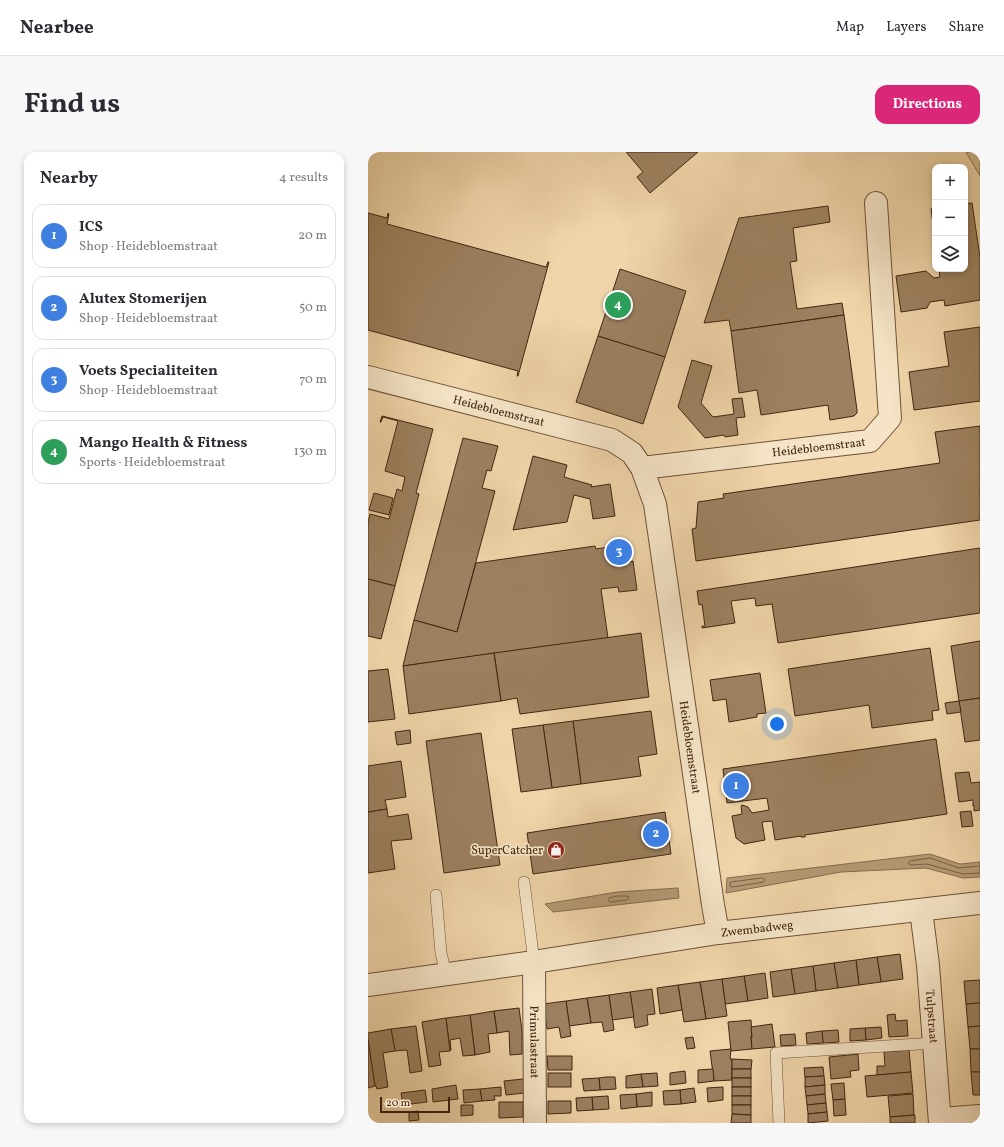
<!DOCTYPE html>
<meta charset="utf-8">
<style>
body{margin:0;font-family:Vollkorn,serif;background:#f7f7f7;color:#2b2b33}
.controls{position:absolute;right:12px;top:12px;display:grid;overflow:hidden;border-radius:8px;box-shadow:0 2px 6px #0003}
.controls button{width:36px;height:36px;display:grid;place-items:center;padding:0;border:0;border-bottom:1px solid #e1e1e2;background:#fff;color:#2b2b33;font:20px sans-serif}
.scale{position:absolute;left:12px;bottom:10px;width:70px;box-sizing:border-box;padding-left:4px;border:2px solid #422611;border-top:0;font-size:11px;line-height:14px;white-space:nowrap;color:#422611;-webkit-text-stroke:3px #f5e4c7;paint-order:stroke}
.you{position:absolute;left:409px;top:572px;width:14px;height:14px;margin:-10px;border:3px solid #fff;border-radius:50%;background:#1a73e8;box-shadow:0 0 0 6px #1a73e833}
.badge{display:grid;place-items:center;width:26px;height:26px;border-radius:50%;background:#db2777;color:#fff;font-size:13px;font-weight:700}
.pin{position:absolute;translate:-50% -50%;border:2px solid #fff;box-shadow:0 1px 4px #0006}
.list{margin:0;padding:0;list-style:none}
h2{display:flex;justify-content:space-between;align-items:center;height:52px;margin:0;padding:0 16px;font-size:17px}
h2 small{font-size:13px;font-weight:400;color:#7c7c81}
.list li{display:grid;grid-template-columns:26px 1fr auto;gap:12px;align-items:center;box-sizing:border-box;height:64px;margin:0 8px 8px;padding:0 8px;border:1px solid #e1e1e2;border-radius:12px}
.list b{display:block;font-size:15px;white-space:nowrap}
.list p{margin:0;font-size:13px;white-space:nowrap;color:#7c7c81}
.list em{font-size:13px;font-style:normal;color:#7c7c81}
.icon{flex:none;width:22px;height:22px;fill:none;stroke:currentColor;stroke-width:2;stroke-linecap:round;stroke-linejoin:round}
.map{position:relative;flex:none;width:612px;height:971px;overflow:hidden;border-radius:12px}
header{display:flex;align-items:center;gap:24px;box-sizing:border-box;height:56px;padding:0 20px;background:#fff;border-bottom:1px solid #e1e1e2}
header strong{font-size:19px}
nav{display:flex;gap:22px;margin-inline-start:auto;font-size:14px}
.intro{display:flex;align-items:center;justify-content:space-between;box-sizing:border-box;height:96px;padding:0 24px}
h1{margin:0;font-size:28px}
.button{padding:10px 18px;border-radius:12px;background:#db2777;color:#fff;font-size:14px;font-weight:700}
main{display:flex;gap:24px;padding:0 24px}
aside{flex:1;background:#fff;border-radius:12px;box-shadow:0 2px 6px #0003}
.map>svg:first-child{display:block}
</style>
<header>
<strong>Nearbee</strong>
<nav><a>Map</a><a>Layers</a><a>Share</a></nav>
</header>
<div class="intro"><h1>Find us</h1><a class="button">Directions</a></div>
<main>
<aside>
<h2>Nearby<small>4 results</small></h2>
<ul class="list">
<li><span class="badge" style="background:#3f7fe0">1</span><div><b>ICS</b><p>Shop · Heidebloemstraat</p></div><em>20 m</em></li>
<li><span class="badge" style="background:#3f7fe0">2</span><div><b>Alutex Stomerijen</b><p>Shop · Heidebloemstraat</p></div><em>50 m</em></li>
<li><span class="badge" style="background:#3f7fe0">3</span><div><b>Voets Specialiteiten</b><p>Shop · Heidebloemstraat</p></div><em>70 m</em></li>
<li><span class="badge" style="background:#2e9e5b">4</span><div><b>Mango Health &amp; Fitness</b><p>Sports · Heidebloemstraat</p></div><em>130 m</em></li>
</ul>
</aside>
<div class="map">
<svg width="612" height="971" viewBox="0 0 612 971">
<rect width="100%" height="100%" fill="#efd5a9"/>
<filter id="stains"><feTurbulence type="fractalNoise" baseFrequency=".005" numOctaves="4"/><feColorMatrix values="0 0 0 0 .2 0 0 0 0 .09 0 0 0 0 .02 0 0 0 .5 -.17"/></filter>
<radialGradient id="worn" r=".72"><stop offset=".6" stop-color="#630" stop-opacity="0"/><stop offset="1" stop-color="#630" stop-opacity=".3"/></radialGradient>
<path fill="#d2b78f" stroke="#8a6e50" d="M598,0H612V24Z"/>
<g fill="#b49a75" stroke="#866c4d">
<path d="M562,702L592,712L612,710V725L595,726L558,716L473,720L358,741L359,726Z"/>
<path d="M310,736L311,746L185,760L177,752L249,740Z"/>
</g>
<g fill="none" stroke-linecap="round" stroke-linejoin="round">
<g stroke="#7b6043" stroke-width="1">
<path d="M612,714L591,716L562,706L542,709L540,711L542,713L559,712L595,722L612,721"/>
<path d="M395,726L397,728L396,730L364,735L362,734V731L364,730Z"/>
<path d="M250,744H260L261,746L259,748L242,750L240,748L241,746Z"/>
</g>
</g>
<g fill="#9c8160" stroke="#422611">
<path d="M258,0H330L282,41L269,25L275,20Z"/>
<path d="M604,51L612,105V148L577,154L576,148L562,150L559,156L533,160L528,124L558,119L566,126L572,125L571,117H597V52Z"/>
<path d="M460,54L462,70L425,76L429,109L422,110L429,157L474,151L476,163L363,179L361,168L336,171L371,66Z"/>
<path d="M567,56V87L563,57Z"/>
<path d="M0,61L19,66L20,61L21,62L19,72L178,115L180,110H181L150,224H149L150,219L0,178Z"/>
<path d="M252,117L318,139L297,205L230,184Z"/>
<path d="M476,163L489,258V261L486,264L462,268L460,253L393,263L389,238L371,241L363,179Z"/>
<path d="M612,175V249L546,258L541,220L581,214L576,180Z"/>
<path d="M230,184L297,205L275,272L208,250Z"/>
<path d="M324,208L344,214L333,251L345,265L366,262L364,247L374,246L377,265L368,266L370,283L357,285L356,283L337,286L310,255Z"/>
<path d="M14,264L65,277L48,341L51,342L27,434L0,427V370L2,362L21,367L29,337L34,339L37,325L17,319L30,269L15,265L13,270H12Z"/>
<path d="M612,274V368L328,409L324,377L328,376L330,350L356,346L355,342L572,311L567,280Z"/>
<path d="M95,286L130,294L123,319L119,318L114,336L127,339L89,480L46,468Z"/>
<path d="M165,304L199,313L196,325L224,333L223,335L242,332L247,364L225,367L222,347L206,343L199,370L145,378Z"/>
<path d="M6,341L25,346L21,363L1,358Z"/>
<path d="M260,392L262,410L265,409L269,438L251,440L250,435L233,437L240,486L35,514L46,468L89,480L108,411L227,394L228,397Z"/>
<path d="M612,396V461L410,491L404,452L388,454L387,446L363,449L367,471L334,476V474H337L334,452L331,453L329,439Z"/>
<path d="M0,427L27,434L13,487L0,484Z"/>
<path d="M273,481L281,545L152,562L149,546L133,549L126,501Z"/>
<path d="M612,489V546L591,549L583,494Z"/>
<path d="M562,496L571,558L564,559L565,568L504,576L501,553L427,564L420,517Z"/>
<path d="M126,501L133,549L41,562L35,514Z"/>
<path d="M20,517L27,567L0,570V519Z"/>
<path d="M392,521L398,561L389,562V565L361,570L358,547L345,549L342,528Z"/>
<path d="M612,546V588L597,590L591,549Z"/>
<path d="M591,549L593,560L579,562L577,551Z"/>
<path d="M283,559L289,602L270,605L273,624L213,632L205,569Z"/>
<path d="M205,569L213,632L184,636L175,573Z"/>
<path d="M175,573L184,636L153,640L144,577Z"/>
<path d="M42,578L43,591L29,593L27,580Z"/>
<path d="M113,581L132,713L76,721L58,589Z"/>
<path d="M568,587L579,662L437,683V685H433V684L407,688L404,669L394,670L397,688L376,692L368,686L364,664L374,662L373,654L374,653L380,655L384,661L401,658L399,646L359,651L355,617Z"/>
<path d="M33,609L38,645L17,648L19,657L0,660V614Z"/>
<path d="M601,620L603,631L612,630V658L606,659V653L605,654V648L591,650L587,621Z"/>
<path d="M19,657L20,665L40,662L44,687L23,689L27,717L0,721V660Z"/>
<path d="M603,659L605,674L594,675L592,660Z"/>
<path d="M297,660L303,702L165,722L159,681Z"/>
<path d="M532,802L535,827L513,830L509,805Z"/>
<path d="M509,805L513,830L491,833L488,808Z"/>
<path d="M488,808L491,833L470,836L466,811Z"/>
<path d="M466,811L470,836L448,839L445,814Z"/>
<path d="M445,814L448,839L427,842L423,817Z"/>
<path d="M423,817L427,842L405,845L402,820Z"/>
<path d="M397,821L400,846L380,849L376,824Z"/>
<path d="M376,824L380,849L357,852L354,827Z"/>
<path d="M354,827L359,864L338,867L332,830Z"/>
<path d="M612,828V851L598,852L596,829Z"/>
<path d="M332,830L338,867L316,870L310,833Z"/>
<path d="M310,833L314,858L292,862L289,836Z"/>
<path d="M284,837L287,862L279,863L280,873L267,876L262,840Z"/>
<path d="M262,840L266,865L244,868L241,843Z"/>
<path d="M241,843L246,878L236,880L234,870L223,871L219,846Z"/>
<path d="M219,846L223,871L201,874L198,849Z"/>
<path d="M198,849L203,884L193,886L191,875L179,877L175,852Z"/>
<path d="M612,851V874L600,875L598,852Z"/>
<path d="M151,856L154,879V902L142,903L141,879L129,881L126,859Z"/>
<path d="M126,859L129,881L120,882L122,900L107,903L102,863Z"/>
<path d="M527,862L528,869L539,868L540,884L521,885L519,863Z"/>
<path d="M102,863L107,903L95,904L92,886L82,888L83,898L82,899L78,866Z"/>
<path d="M78,866L82,899L71,900L73,913L61,915L54,870Z"/>
<path d="M383,868L384,885H383L384,897L363,899L360,870Z"/>
<path d="M404,872L407,895L384,897L383,885H384L383,875Z"/>
<path d="M48,874L54,919L42,921L39,898L27,899L23,877Z"/>
<path d="M612,874V897H602L600,875Z"/>
<path d="M513,875L514,886L498,888L497,876Z"/>
<path d="M497,876L498,888L482,889V877Z"/>
<path d="M23,877L27,899L15,901L20,935L9,937L8,934H7L0,888V881Z"/>
<path d="M470,878L471,890L455,891L454,879Z"/>
<path d="M454,879L455,891L439,892L438,881Z"/>
<path d="M427,882L428,893L413,894L412,883Z"/>
<path d="M325,885L327,896L319,897L317,886Z"/>
<path d="M0,888L7,934L0,936Z"/>
<path d="M363,897L362,907H364V928L346,929L342,899Z"/>
<path d="M602,897H612V920H603Z"/>
<path d="M541,898L543,920L509,923V914H517L516,900Z"/>
<path d="M490,902L491,918L482,919L483,925L463,927L461,905Z"/>
<path d="M179,904H204V918H180Z"/>
<path d="M364,907L384,908L383,917H364Z"/>
<path d="M455,915L456,924L437,925L436,916Z"/>
<path d="M345,917L346,929L330,931V918Z"/>
<rect x="364" y="917" width="19" height="9"/>
<path d="M317,919L318,931L302,933V921Z"/>
<path d="M543,920L545,941L499,945L497,924Z"/>
<path d="M603,920H612V943H605Z"/>
<rect x="180" y="921" width="23" height="14"/>
<path d="M289,921L290,934L275,935L273,922Z"/>
<path d="M273,922L275,935L258,936V924Z"/>
<path d="M456,924L457,933L437,935V925Z"/>
<path d="M238,925H247L248,937L232,938L231,926Z"/>
<path d="M231,926L232,938L216,939L214,927Z"/>
<rect x="364" y="926" width="19" height="9"/>
<path d="M155,927L157,941L138,943L136,929Z"/>
<path d="M476,931L477,947L465,948L463,932Z"/>
<path d="M88,933L90,947L65,950L64,937Z"/>
<path d="M457,933V942L438,944L437,935Z"/>
<path d="M133,935V944H126L127,948L114,949L112,937Z"/>
<path d="M355,935V948L340,950L339,936Z"/>
<rect x="364" y="935" width="19" height="9"/>
<path d="M326,936L328,950L313,952L312,938Z"/>
<path d="M112,937L114,949L96,951L95,938Z"/>
<path d="M57,938L59,950L35,953L33,941Z"/>
<path d="M312,938L313,952L296,953L295,939Z"/>
<path d="M284,940V954L269,955L268,942Z"/>
<path d="M268,942L269,955L253,957L252,943Z"/>
<path d="M457,942L458,951L439,953L438,944Z"/>
<path d="M545,942L546,963L522,965L520,944Z"/>
<path d="M240,944L241,957L225,958L224,945Z"/>
<rect x="364" y="944" width="19" height="9"/>
<path d="M224,945L225,958L209,959L208,946Z"/>
<path d="M477,947L478,963L466,964L465,948Z"/>
<path d="M180,949H203V961L180,962Z"/>
<path d="M131,950H155V965L131,966Z"/>
<path d="M458,951L459,960L440,962L439,953Z"/>
<path d="M93,953H105V963L93,964Z"/>
<path d="M364,953H383V963L364,962Z"/>
<path d="M50,959L51,968L41,969V960Z"/>
<path d="M459,960L460,969L440,971V962Z"/>
<path d="M364,962L383,963V971H363Z"/>
<path d="M547,963V971H522V965Z"/>
</g>
<g fill="none" stroke-linecap="round" stroke-linejoin="round">
<defs>
<g id="service">
<path d="M156,730L166,810"/>
<path d="M68,743L73,801L78,822"/>
<path d="M411,971L408,901L566,891"/>
</g>
<g id="minor">
<path id="s1" d="M0,225L244,288L264,301L274,316L287,352L345,753L350,781"/>
<path id="s2" d="M274,316L502,289L522,266L508,51"/>
<path id="s3" d="M553,758L560,813L572,971"/>
<path id="s4" d="M166,810L167,971"/>
<path id="s5" d="M0,833L166,810L350,781L612,751"/>
<path d="M572,967L612,964"/>
</g>
</defs>
<use href="#service" stroke="#6d5237" stroke-width="12"/>
<use href="#minor" stroke="#6d5237" stroke-width="24"/>
<use href="#service" stroke="#f5e4c7" stroke-width="11"/>
<use href="#minor" stroke="#f5e4c7" stroke-width="22"/>
</g>
<defs>
<symbol id="shop-disc" viewBox="-11 -11 22 22"><circle r="9.5" fill="#8f2418" stroke="#f5e4c7"/><path d="M-5-2.5h2.3a2.7 3.5 0 0 1 5.4 0H5L5.5 6h-11ZM-1.5-2.5h3a1.5 2.3 0 0 0-3 0Z" fill="#fff"/></symbol>
</defs>
<g fill-rule="evenodd">
<use href="#shop-disc" x="178" y="688" width="20" height="20"/>
</g>
<g text-anchor="middle" stroke-width="3.5" stroke-linejoin="round" paint-order="stroke">
<g font-size="12" fill="#422611" stroke="#f5e4c7">
<text dy="4" stroke="none"><textPath href="#s1" startOffset="135">Heidebloemstraat</textPath></text>
<text dy="4" stroke="none"><textPath href="#s2" startOffset="178">Heidebloemstraat</textPath></text>
<text dy="4" stroke="none"><textPath href="#s1" startOffset="578">Heidebloemstraat</textPath></text>
<text dy="4" stroke="none"><textPath href="#s5" startOffset="393">Zwembadweg</textPath></text>
<text dy="4" stroke="none"><textPath href="#s3" startOffset="107">Tulpstraat</textPath></text>
<text dy="4" stroke="none"><textPath href="#s4" startOffset="80">Primulastraat</textPath></text>
</g>
<g font-size="12" fill="#422611" stroke="#f5e4c7" text-anchor="end">
<text x="175" y="702">SuperCatcher</text>
</g>
</g>
<rect width="100%" height="100%" filter="url(#stains)"/>
<rect width="100%" height="100%" fill="url(#worn)"/>
</svg>
<div class="controls">
<button>+</button>
<button>−</button>
<button><svg class="icon" aria-label="layers" viewBox="0 0 24 24"><path d="M12 4l9 5-9 5-9-5zM3 14l9 5 9-5"/></svg></button>
</div>
<div class="scale">20 m</div>
<div class="you"></div>
<div class="pin badge" style="left:368px;top:634px;background:#3f7fe0">1</div>
<div class="pin badge" style="left:288px;top:682px;background:#3f7fe0">2</div>
<div class="pin badge" style="left:251px;top:400px;background:#3f7fe0">3</div>
<div class="pin badge" style="left:250px;top:153px;background:#2e9e5b">4</div>
</div>
</main>
